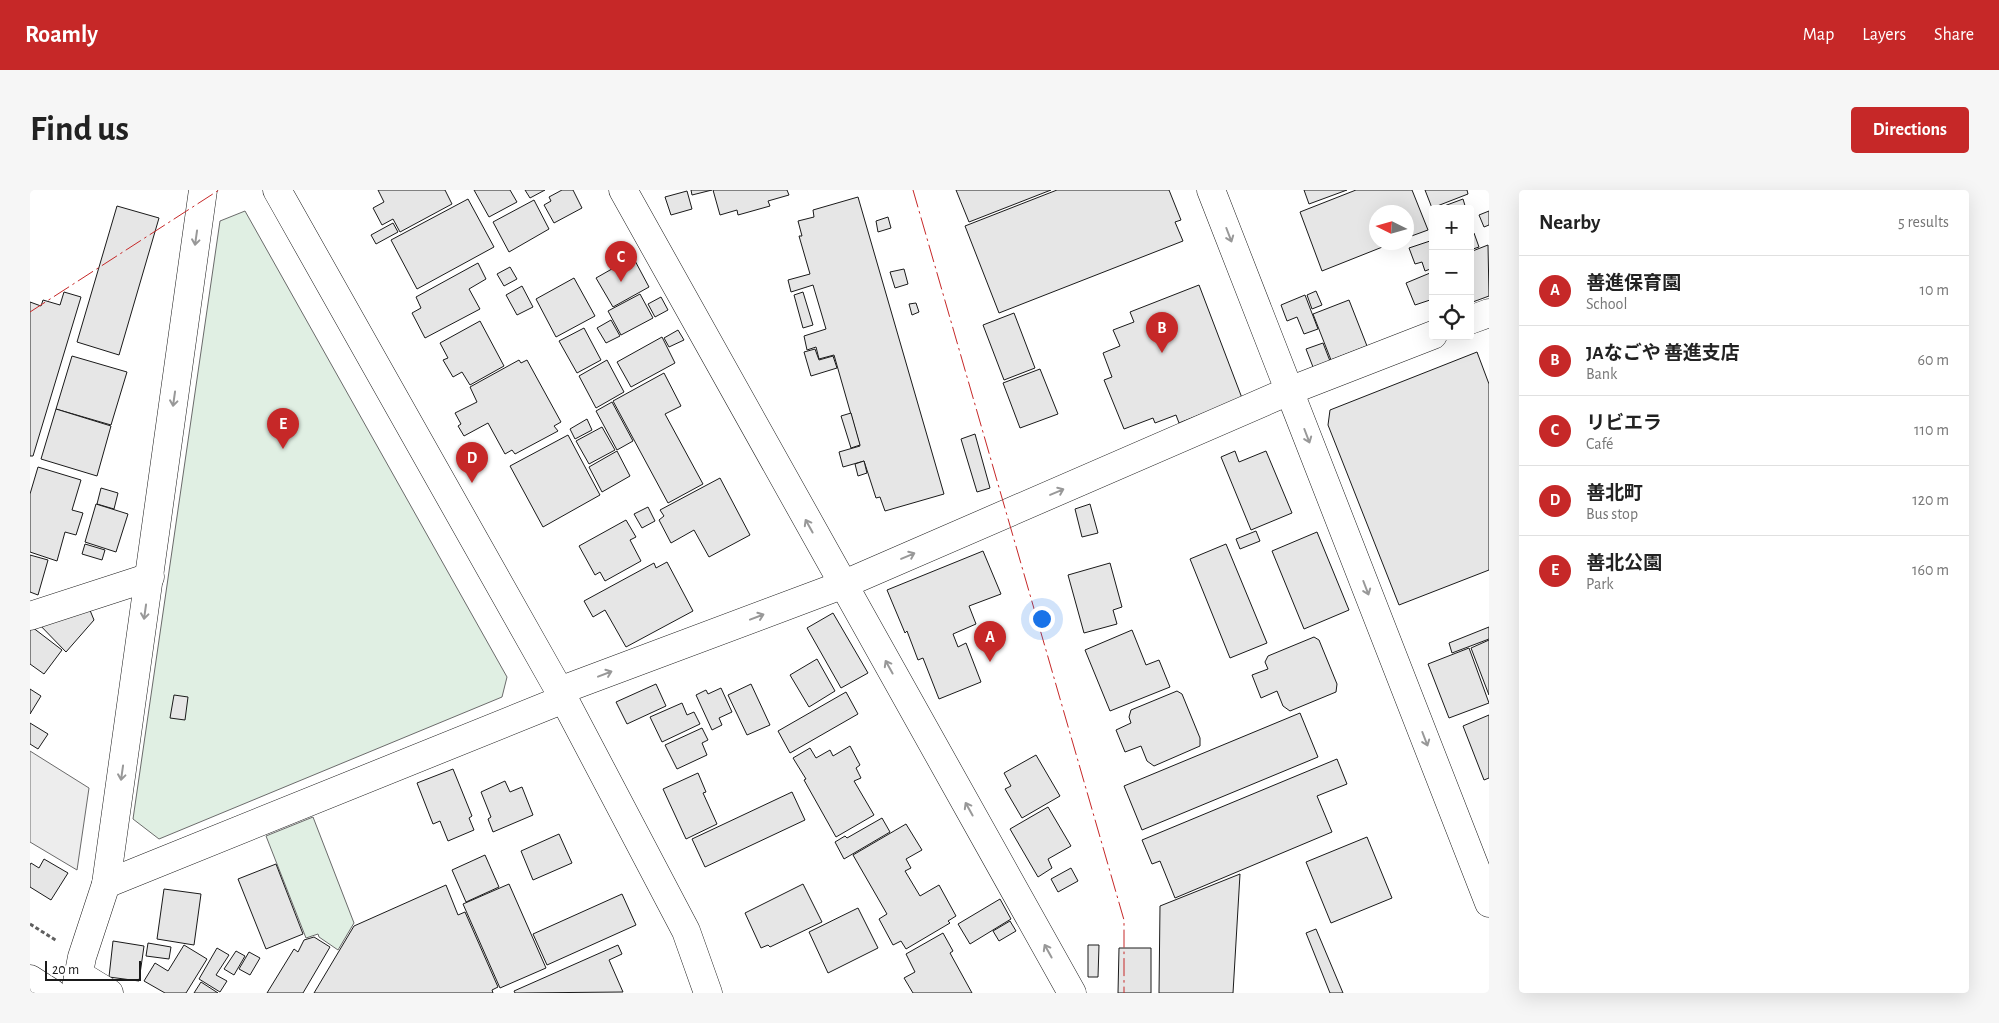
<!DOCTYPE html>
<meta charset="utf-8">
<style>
body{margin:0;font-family:"Alegreya Sans","Noto Sans JP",sans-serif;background:#f6f6f6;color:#222}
.controls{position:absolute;right:15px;top:15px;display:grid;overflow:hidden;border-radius:5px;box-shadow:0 5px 20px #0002}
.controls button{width:45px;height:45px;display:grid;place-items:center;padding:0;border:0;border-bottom:1px solid #e0e0e0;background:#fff;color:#222;font:25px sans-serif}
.compass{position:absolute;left:1339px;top:15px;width:45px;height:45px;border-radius:50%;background:#fff;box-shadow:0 5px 20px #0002;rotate:275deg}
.scale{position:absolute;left:15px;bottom:12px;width:96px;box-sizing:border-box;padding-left:5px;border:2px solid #1a1a1a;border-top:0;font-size:14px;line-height:18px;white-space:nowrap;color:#1a1a1a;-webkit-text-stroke:4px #fff;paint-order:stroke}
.you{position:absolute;left:1011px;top:428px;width:18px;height:18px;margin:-12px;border:4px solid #fff;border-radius:50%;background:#1a73e8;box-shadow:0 0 0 8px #1a73e833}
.badge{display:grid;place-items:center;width:32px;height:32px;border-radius:50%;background:#c62828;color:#fff;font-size:16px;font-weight:700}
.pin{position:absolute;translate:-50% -41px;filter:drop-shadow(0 1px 2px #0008)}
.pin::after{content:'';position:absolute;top:26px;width:18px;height:15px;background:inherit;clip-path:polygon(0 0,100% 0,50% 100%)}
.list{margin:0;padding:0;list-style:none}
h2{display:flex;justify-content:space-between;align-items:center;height:65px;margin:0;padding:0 20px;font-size:21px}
h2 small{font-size:16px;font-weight:400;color:#767676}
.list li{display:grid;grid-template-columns:32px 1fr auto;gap:15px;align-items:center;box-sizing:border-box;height:70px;padding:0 20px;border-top:1px solid #e0e0e0}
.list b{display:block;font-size:19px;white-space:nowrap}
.list p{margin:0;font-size:16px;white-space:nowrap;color:#767676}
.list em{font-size:16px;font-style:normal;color:#767676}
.icon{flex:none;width:28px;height:28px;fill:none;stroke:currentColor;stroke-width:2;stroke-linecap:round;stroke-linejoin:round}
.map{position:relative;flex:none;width:1459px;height:803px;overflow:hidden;border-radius:5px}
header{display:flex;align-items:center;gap:30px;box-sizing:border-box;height:70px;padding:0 25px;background:#c62828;color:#fff}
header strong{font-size:24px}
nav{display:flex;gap:28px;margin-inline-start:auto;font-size:18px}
.intro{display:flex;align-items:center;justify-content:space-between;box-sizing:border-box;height:120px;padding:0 30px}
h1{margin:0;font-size:35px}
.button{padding:12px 22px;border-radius:5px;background:#c62828;color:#fff;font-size:18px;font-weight:700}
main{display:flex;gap:30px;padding:0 30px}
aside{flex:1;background:#fff;border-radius:5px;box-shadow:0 5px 20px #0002}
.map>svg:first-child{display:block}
</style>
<header>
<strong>Roamly</strong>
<nav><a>Map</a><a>Layers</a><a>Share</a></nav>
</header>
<div class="intro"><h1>Find us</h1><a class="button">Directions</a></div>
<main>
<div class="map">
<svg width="1459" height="803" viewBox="0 0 1459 803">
<rect width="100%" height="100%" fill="#fff"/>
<g fill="#e0efe3" stroke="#6a6a6a">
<path d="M215,21L477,487L472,507L129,649L103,629L190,31Z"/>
<path d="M283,627L324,733L308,760L289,747L288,744L276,748L236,646Z"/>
</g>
<path fill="#ededed" stroke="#6a6a6a" d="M0,561L59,598L47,680L0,652Z"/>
<g fill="#e6e6e6" stroke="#1a1a1a">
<path d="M348,0H415L422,14L370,42L363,29L352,35L343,18L354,12Z"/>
<path d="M444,0H480L487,12L459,27Z"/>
<path d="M495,0H515L500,8Z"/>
<path d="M532,0H543L552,18L524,33L514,15L521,11L519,7Z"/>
<path d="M661,0H682L662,5Z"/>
<path d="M683,0H757L759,5L738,11L740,16L708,25L707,20L690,25Z"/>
<path d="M926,0H1021L939,32Z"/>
<path d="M1027,0H1139L1151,30L1145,32L1153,51L969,123L935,36Z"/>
<path d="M1274,0H1317L1279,14Z"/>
<path d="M1326,0H1382L1398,40L1376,48V22H1346V52H1365L1292,81L1270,22Z"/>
<path d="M1395,0H1437L1438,4L1402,18Z"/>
<path d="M657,1L662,19L641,25L635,7Z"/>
<path d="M828,7L914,304L855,321L850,307L846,308L834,271L813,277L809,262L830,256L804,165L789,169L786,157L777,160L774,146L796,139L783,95L761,102L758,90L780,84L769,46H772L768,31L784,27L783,20Z"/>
<path d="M438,9L464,57L387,99L361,50Z"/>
<path d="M1433,9L1436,19H1406Z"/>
<path d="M504,10L519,39L479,62L463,32Z"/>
<path d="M87,16L129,28L89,165L47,152Z"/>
<path d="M1459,21V35L1454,37L1449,25Z"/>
<path d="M858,27L861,38L848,42L846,31Z"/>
<path d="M363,33L368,42L346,54L341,45Z"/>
<path d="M1444,43L1449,57L1440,60V44Z"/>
<path d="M1403,50V78L1395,81L1392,72L1385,74L1379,58Z"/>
<path d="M1458,55L1459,106L1440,113V62Z"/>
<path d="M603,67L619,97L583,117L566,88Z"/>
<path d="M448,73L456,89L439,99L450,119L395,148L382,123L391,118L386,107Z"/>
<path d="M480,77L487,89L474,96L467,84Z"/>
<path d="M874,79L878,94L865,98L860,82Z"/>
<path d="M1400,83L1401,87H1403V109L1385,115L1376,93Z"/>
<path d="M544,88L565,126L526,147L506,109Z"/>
<path d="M1169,95L1212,208L1149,233L1146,225L1125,233L1123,228L1094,239L1074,190L1082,187L1073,163L1090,156L1083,140L1104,132L1100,122Z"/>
<path d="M492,96L503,117L487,125L476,105Z"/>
<path d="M1286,101L1292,115L1282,119L1277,105Z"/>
<path d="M34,102L51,107L3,266H0V112L11,116L13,110L30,115Z"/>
<path d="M773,102L783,135L773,138L764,105Z"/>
<path d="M610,104L623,128L591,145L578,121Z"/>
<path d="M1275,105L1288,139L1274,144L1267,127L1257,131L1251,115Z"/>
<path d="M631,107L638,120L625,127L618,114Z"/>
<path d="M1319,110L1337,156L1301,170L1283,124Z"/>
<path d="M886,113L889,122L882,125L879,114Z"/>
<path d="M984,123L1005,178L974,190L953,135Z"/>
<path d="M581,130L590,146L576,153L567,138Z"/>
<path d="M450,131L474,176L440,195L432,182L423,187L413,170L418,168L410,153Z"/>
<path d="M554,138L571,170L547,183L529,151Z"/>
<path d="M648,140L654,150L639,157L634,148Z"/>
<path d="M632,147L645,173L601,197L587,172Z"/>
<path d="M1293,153L1300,171L1283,177L1276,159Z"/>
<path d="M785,159L789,170L803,166L807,178L781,186L774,162Z"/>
<path d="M1447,162L1459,194V380L1369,415L1298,235L1300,220Z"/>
<path d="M42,166L97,182L81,235L26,219Z"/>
<path d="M489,170L491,173L497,170L531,232L524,236L528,241L485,264L482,260L475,264L458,233L434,246L428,236L431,234L425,223L447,212L440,197Z"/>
<path d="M577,170L594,202L566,218L549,186Z"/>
<path d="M1010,179L1028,224L990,238L973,193Z"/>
<path d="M634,183L651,216L635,224L673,294L638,313L583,211Z"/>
<path d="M582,212L603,251L587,260L566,221Z"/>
<path d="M26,219L81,236L67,286L11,269Z"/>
<path d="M821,223L830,255L821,258L811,226Z"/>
<path d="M557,229L562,240L545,249L540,239Z"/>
<path d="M572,237L585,260L559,274L546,251Z"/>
<path d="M945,244L960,298L947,302L931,249Z"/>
<path d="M538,245L570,305L513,337L480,276Z"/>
<path d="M587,261L600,286L572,302L559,277Z"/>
<path d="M1205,261L1209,272L1236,261L1262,323L1221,340L1191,267Z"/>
<path d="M834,271L837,283L828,286L825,274Z"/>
<path d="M8,277L51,290L42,320L53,323L46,345L35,342L27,371L0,362V304Z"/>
<path d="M690,288L720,345L679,367L664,340L641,353L629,330L634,326L630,320Z"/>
<path d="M71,298L88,303L84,319L67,314Z"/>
<path d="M66,314L98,324L86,362L55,352Z"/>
<path d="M1060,314L1068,343L1052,347L1045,319Z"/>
<path d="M618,317L625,331L612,338L604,324Z"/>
<path d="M596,330L606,347L600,350L611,371L575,391L570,382L565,385L549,356Z"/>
<path d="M1226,341L1230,351L1210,359L1206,349Z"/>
<path d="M1287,342L1319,420L1274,439L1242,361Z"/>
<path d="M55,354L75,360L72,370L52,364Z"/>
<path d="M1196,354L1237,453L1200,468L1160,369Z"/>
<path d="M953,361L971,404L939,416L946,434L923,444L928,457L936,453L951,492L909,509L893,468L888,470L877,441L875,443L857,400Z"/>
<path d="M0,365L18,370L8,405L0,402Z"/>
<path d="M637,372L663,421L596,457L575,420L563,427L554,411L624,373L626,378Z"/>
<path d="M1080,373L1092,417L1083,420L1087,434L1054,443L1038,385Z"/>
<path d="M57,413L64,430L36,462L5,430Z"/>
<path d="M803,423L838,483L811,498L777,438Z"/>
<path d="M2,437L32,460L14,484L0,474V440Z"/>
<path d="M1459,437V449L1422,463L1419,453Z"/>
<path d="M1102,440L1116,475L1129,470L1140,497L1080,521L1055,460Z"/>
<path d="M1284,447L1289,450L1307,494L1306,502L1260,521L1253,516L1247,501L1231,508L1222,485L1238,479L1235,472L1238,466Z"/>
<path d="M1459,450V505L1441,458Z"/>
<path d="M1439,458L1459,513L1419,528L1398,474Z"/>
<path d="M787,469L805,501L779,517L760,485Z"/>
<path d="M626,494L636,516L597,534L586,512Z"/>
<path d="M721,494L740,535L717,545L698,505Z"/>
<path d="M691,498L702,522L689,528L692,535L682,540L666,505L676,500L678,504Z"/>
<path d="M0,499L11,506L0,524Z"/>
<path d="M1147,501L1152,504L1170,548V556L1124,576L1117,571L1111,556L1095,562L1086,540L1101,533L1099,527L1101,520Z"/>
<path d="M816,502L828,524L760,563L748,541Z"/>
<path d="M144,505L158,507L155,530L140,528Z"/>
<path d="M652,513L657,525L664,522L670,534L632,552L620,527Z"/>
<path d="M1270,523L1288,567L1112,640L1094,596Z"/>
<path d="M1459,525V588L1454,590L1433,536Z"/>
<path d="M0,533L18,544L8,559L0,554Z"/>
<path d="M672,538L678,550L672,553L677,565L647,579L635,555Z"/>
<path d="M820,556L830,575L826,578L831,588L824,591L844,625L806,647L774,590L776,589L763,568L780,558L786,568L800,560L803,566Z"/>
<path d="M1006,565L1030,606L992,628L975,599L981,596L974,583Z"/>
<path d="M1307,569L1317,594L1287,606L1302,642L1145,708L1130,671L1122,674L1112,650Z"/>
<path d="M423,579L442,626L439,628L444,640L418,651L410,631L403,634L387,593Z"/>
<path d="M668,583L676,602L673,603L687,634L656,649L633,599Z"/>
<path d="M475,591L480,602L492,597L503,625L463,642L458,629L461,627L451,602Z"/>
<path d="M762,602L775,630L675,677L662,649Z"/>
<path d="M1018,617L1041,656L1018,669L1022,678L1008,687L980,639Z"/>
<path d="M852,628L860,642L814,669L805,652L815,646L817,648Z"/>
<path d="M876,634L892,660L876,669L881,678L875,681L890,706L909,695L926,726L918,731L920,733L876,759L871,751L863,755L849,729L857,724L823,665Z"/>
<path d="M529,644L542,673L503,690L491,661Z"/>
<path d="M1337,647L1362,708L1301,733L1276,672Z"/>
<path d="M455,665L469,697L436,712L422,680Z"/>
<path d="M14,669L38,683L21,710L0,697V675L1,673L9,678Z"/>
<path d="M246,674L273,744L236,759L208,689Z"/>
<path d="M1041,678L1048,691L1028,702L1021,689Z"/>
<path d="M1210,684L1203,803H1129L1130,716Z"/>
<path d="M479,694L516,778L470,798L433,714Z"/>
<path d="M773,694L792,732L740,757L738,755L731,758L715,723Z"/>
<path d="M416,695L428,725L435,722L468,797L462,800L463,803H284L324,736Z"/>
<path d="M134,699L171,704L164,755L127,749Z"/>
<path d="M592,704L606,735L517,775L503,744Z"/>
<path d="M970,709L981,729L940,754L928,734Z"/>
<path d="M828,718L848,758L798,783L779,742Z"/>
<path d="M980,731L986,741L969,751L963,741Z"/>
<path d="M1286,739L1313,803H1300L1276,743Z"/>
<path d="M913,743L923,761L920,763L942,803H883L874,788L885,782L876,764Z"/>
<path d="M284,747L300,757L273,803H237L264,759L268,762L274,750Z"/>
<path d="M83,751L114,756L109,791L79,787Z"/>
<path d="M118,753L141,757L139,769L116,766Z"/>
<path d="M154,755L177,769L156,803H135L114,791L125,773L138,781Z"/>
<path d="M588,755L592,764L579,770L593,802L485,803L484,801Z"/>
<path d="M1058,755H1069L1068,787H1058Z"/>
<path d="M187,758L199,765L186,785L197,791L190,802L169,789Z"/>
<path d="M1089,758H1121V803H1088Z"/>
<path d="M206,761L215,766L204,785L194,779Z"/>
<path d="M219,762L230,768L220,785L209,779Z"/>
<path d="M171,792L188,803H164Z"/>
</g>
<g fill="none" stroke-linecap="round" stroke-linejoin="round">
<defs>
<g id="minor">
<path d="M247,0L534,509L656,741L678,803"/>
<path d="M593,0L1042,803"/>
<path d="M1181,0L1459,713"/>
<path d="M1440,130L1459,123"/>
<path d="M0,426L120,387"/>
<path d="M529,501L812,395L1259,201L1403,145"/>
<path d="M76,694L534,509"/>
<path d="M48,784L79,803"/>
<path d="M0,789L22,803"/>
<path d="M45,803L52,767L76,694L173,0"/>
</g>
</defs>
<use href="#minor" stroke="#1a1a1a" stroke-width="29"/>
<path stroke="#5f5f5f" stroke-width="3" stroke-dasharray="4 2.5" stroke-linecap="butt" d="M0,734L27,751"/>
<use href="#minor" stroke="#fff" stroke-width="28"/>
<g stroke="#c62828" stroke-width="1" stroke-dasharray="18 4 2.5 4" stroke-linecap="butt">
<path d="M883,0L1094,730V803"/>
<path d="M0,122L189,0"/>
</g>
</g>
<defs><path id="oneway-shaft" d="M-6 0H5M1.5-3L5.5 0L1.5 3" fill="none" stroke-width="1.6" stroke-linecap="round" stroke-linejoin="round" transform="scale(1.25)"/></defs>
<g stroke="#989898">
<use href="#oneway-shaft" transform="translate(1199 45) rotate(69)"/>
<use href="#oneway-shaft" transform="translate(166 48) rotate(98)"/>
<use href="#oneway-shaft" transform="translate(144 209) rotate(98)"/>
<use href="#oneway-shaft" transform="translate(1277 246) rotate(69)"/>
<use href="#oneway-shaft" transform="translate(1027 302) rotate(-23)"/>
<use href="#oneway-shaft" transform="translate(779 336) rotate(-119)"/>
<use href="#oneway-shaft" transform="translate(878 366) rotate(-23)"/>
<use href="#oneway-shaft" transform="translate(1336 398) rotate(69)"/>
<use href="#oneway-shaft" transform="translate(115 422) rotate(98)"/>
<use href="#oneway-shaft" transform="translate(727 427) rotate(-21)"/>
<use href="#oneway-shaft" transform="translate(859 477) rotate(-119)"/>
<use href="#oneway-shaft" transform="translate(575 484) rotate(-21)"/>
<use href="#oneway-shaft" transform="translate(1395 549) rotate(69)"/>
<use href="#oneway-shaft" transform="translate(92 583) rotate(98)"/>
<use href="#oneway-shaft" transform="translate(939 619) rotate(-119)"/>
<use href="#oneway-shaft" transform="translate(1018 761) rotate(-119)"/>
</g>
</svg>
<div class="controls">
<button>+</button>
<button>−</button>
<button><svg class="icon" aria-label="locate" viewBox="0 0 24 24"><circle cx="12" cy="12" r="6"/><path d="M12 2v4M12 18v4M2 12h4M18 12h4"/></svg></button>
</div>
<svg class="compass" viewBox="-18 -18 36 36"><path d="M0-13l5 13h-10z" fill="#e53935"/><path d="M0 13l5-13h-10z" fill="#767676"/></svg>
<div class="scale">20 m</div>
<div class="you"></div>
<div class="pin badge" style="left:960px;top:472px">A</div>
<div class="pin badge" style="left:1132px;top:163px">B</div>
<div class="pin badge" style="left:591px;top:92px">C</div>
<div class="pin badge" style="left:442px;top:293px">D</div>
<div class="pin badge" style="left:253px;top:259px">E</div>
</div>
<aside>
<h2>Nearby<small>5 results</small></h2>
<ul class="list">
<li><span class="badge">A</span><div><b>善進保育園</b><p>School</p></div><em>10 m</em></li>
<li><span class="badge">B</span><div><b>JAなごや 善進支店</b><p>Bank</p></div><em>60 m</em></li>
<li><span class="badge">C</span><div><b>リビエラ</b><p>Café</p></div><em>110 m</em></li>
<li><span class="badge">D</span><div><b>善北町</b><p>Bus stop</p></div><em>120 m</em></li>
<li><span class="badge">E</span><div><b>善北公園</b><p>Park</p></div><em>160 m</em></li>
</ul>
</aside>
</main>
